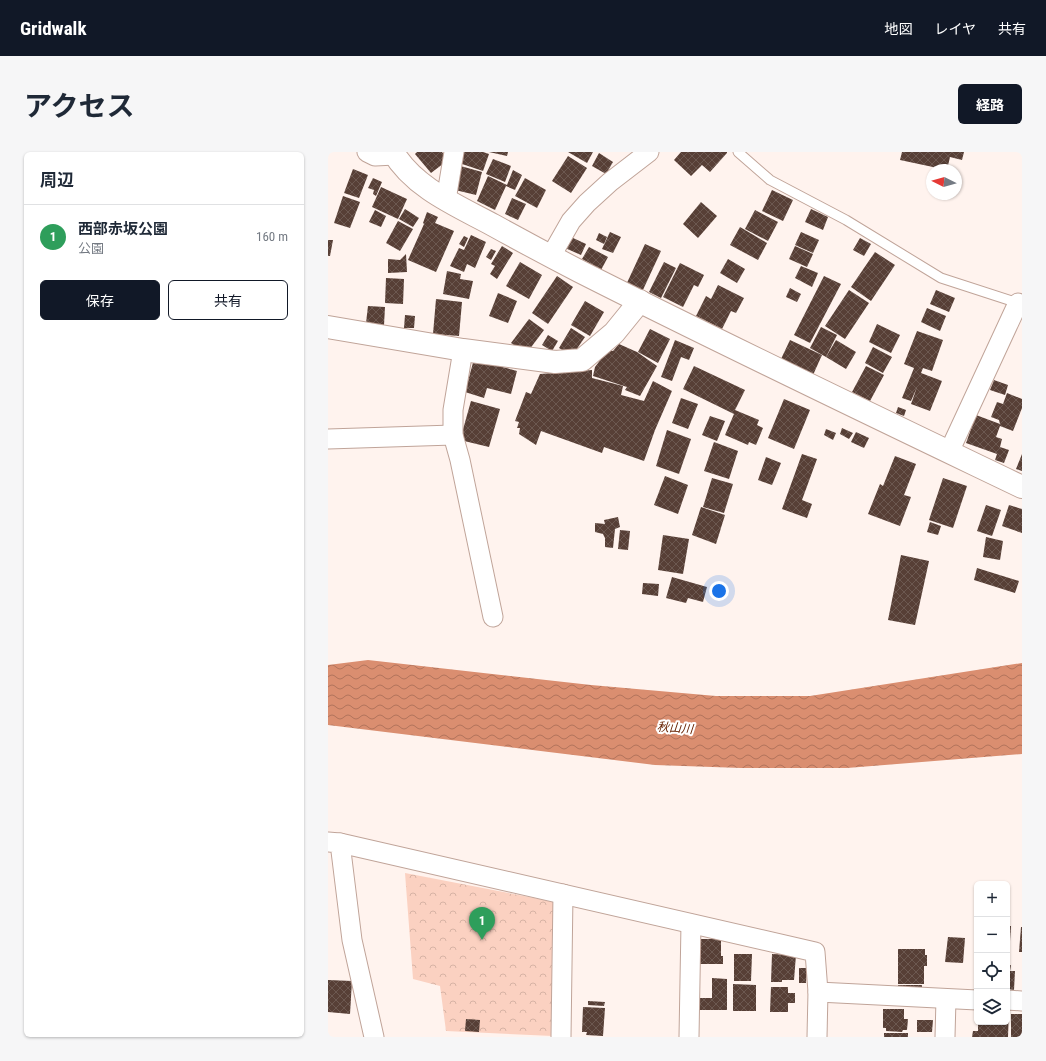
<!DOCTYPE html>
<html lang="ja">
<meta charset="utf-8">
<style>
body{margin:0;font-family:"Roboto Condensed","Noto Sans JP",sans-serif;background:#f6f6f7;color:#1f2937}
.controls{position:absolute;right:12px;bottom:12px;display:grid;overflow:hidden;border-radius:6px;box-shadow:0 1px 3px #0004}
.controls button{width:36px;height:36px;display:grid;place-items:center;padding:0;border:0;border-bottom:1px solid #e0e1e3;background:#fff;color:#1f2937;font:20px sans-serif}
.compass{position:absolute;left:598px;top:12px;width:36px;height:36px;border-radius:50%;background:#fff;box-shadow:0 1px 3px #0004;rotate:275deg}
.you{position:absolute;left:391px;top:439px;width:14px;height:14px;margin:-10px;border:3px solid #fff;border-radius:50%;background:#1a73e8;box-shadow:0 0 0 6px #1a73e833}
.badge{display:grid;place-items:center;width:26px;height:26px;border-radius:50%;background:#111827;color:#fff;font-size:13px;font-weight:700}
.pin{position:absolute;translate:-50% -33px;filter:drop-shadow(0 1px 2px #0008)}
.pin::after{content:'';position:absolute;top:21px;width:14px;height:12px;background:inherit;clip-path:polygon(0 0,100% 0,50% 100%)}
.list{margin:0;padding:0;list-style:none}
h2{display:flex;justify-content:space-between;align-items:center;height:52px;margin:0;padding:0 16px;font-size:17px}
h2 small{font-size:13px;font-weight:400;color:#747a83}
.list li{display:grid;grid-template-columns:26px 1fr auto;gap:12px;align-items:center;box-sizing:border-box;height:64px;padding:0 16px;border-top:1px solid #e0e1e3}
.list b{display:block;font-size:15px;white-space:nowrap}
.list p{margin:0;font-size:13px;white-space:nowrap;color:#747a83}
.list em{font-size:13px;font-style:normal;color:#747a83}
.actions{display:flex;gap:8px;padding:12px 16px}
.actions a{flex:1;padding:9px 0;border:1px solid #111827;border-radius:6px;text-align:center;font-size:14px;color:#111827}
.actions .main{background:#111827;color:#fff}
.icon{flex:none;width:22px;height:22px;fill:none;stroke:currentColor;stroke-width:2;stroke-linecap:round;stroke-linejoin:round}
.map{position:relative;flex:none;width:694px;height:885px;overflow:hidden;border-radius:6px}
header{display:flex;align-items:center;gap:24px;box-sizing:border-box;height:56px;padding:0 20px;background:#111827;color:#fff}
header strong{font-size:19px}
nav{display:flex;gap:22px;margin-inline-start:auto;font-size:14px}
.intro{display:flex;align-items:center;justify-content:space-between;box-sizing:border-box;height:96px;padding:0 24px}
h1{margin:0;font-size:28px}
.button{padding:10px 18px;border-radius:6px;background:#111827;color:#fff;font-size:14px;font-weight:700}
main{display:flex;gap:24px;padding:0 24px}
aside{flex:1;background:#fff;border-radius:6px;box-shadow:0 1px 3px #0004}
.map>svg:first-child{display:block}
</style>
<header>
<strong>Gridwalk</strong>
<nav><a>地図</a><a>レイヤ</a><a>共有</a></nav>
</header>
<div class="intro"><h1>アクセス</h1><a class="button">経路</a></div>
<main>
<aside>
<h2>周辺<small></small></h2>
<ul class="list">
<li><span class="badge" style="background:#2e9e5b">1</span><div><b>西部赤坂公園</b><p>公園</p></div><em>160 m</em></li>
</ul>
<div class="actions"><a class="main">保存</a><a>共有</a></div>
</aside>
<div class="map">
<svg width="694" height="885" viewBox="0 0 694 885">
<defs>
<pattern id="park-crowns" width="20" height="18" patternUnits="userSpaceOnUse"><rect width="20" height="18" fill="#fbd1c1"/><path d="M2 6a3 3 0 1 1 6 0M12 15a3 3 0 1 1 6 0" fill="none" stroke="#d7b3a5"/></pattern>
<pattern id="water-waves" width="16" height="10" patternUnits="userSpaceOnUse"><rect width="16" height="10" fill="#da8e70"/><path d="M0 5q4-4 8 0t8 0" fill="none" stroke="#b1735b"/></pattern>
<pattern id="building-cross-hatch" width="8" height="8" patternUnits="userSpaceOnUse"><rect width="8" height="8" fill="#573f36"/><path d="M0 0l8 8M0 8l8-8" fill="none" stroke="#6c5850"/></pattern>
</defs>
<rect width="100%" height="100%" fill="#fff3ee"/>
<path fill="url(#park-crowns)" d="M77,721L227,750L225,884L118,879L112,834L85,827Z"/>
<path fill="url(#water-waves)" d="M40,508L263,533L388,544H482L694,511V602L519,616H413L327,613L0,573V513Z"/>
<g fill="url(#building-cross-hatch)">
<path d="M89,0H114L120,8L103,21L87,2Z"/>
<path d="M131,0H155L161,2L155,19L128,10Z"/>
<path d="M161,0H180L179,4Z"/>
<path d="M240,0H265L259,11Z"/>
<path d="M353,0H399V1L382,20L374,13L363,24L346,8Z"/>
<path d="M574,0H636L634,8L622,5L619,18L572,8Z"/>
<path d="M271,1L285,10L278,22L264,14Z"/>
<path d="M240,4L259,16L243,41L224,29Z"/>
<path d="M165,7L183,14L177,30L158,22Z"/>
<path d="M129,13L154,20L148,43L123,37Z"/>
<path d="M25,17L40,23L31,46L16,41Z"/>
<path d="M185,18L194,23L187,38L178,34L167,58L149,49L160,24L179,33Z"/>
<path d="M45,26L54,30L48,44L45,42L46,38L40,36Z"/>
<path d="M197,26L218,38L209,56L187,44Z"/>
<path d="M53,35L79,47L70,67L44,55Z"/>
<path d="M444,38L465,48L455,69L434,59Z"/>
<path d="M15,44L32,50L22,76L6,71Z"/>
<path d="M184,46L198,52L190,68L177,62Z"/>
<path d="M373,50L389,64L370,86L355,72Z"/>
<path d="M77,57L91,66L85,75L71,67Z"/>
<path d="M483,57L500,65L495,78L477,70Z"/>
<path d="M47,58L58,64L53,75L41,70Z"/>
<path d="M427,58L450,70L440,89L417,77Z"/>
<path d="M99,60L110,65L107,71L126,79L108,120L80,108L96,72L95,71Z"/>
<path d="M70,69L85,77L72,99L58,91Z"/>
<path d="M412,75L439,91L430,108L402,93Z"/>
<path d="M282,80L293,85L285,101L274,97Z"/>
<path d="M473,80L491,88L485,101L467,93Z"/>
<path d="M271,81L279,85L276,92L268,88Z"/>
<path d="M143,83L158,90L147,116L139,112L136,120L122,114L131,96L136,98Z"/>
<path d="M136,84L140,86L136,95L131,92Z"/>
<path d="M243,85L258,92L253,103L237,96Z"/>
<path d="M532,86L543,92L536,104L525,98Z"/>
<path d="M0,88H5L2,104H0Z"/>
<path d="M317,92L333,99L314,140L298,133Z"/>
<path d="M174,94L185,101L169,127L162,122L167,114L163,112Z"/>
<path d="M467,94L485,102L479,115L461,107Z"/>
<path d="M261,95L280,105L273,118L254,107Z"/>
<path d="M163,97L168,99L163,108L158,105Z"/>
<path d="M547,100L567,113L543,149L523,135Z"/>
<path d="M78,102L79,120L60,121V107L72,108Z"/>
<path d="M400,107L417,117L409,131L392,121Z"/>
<path d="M192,110L214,123L201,147L178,134Z"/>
<path d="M336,110L348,116L333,146L321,140Z"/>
<path d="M352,111L376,123L370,135L366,133L355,155L335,145Z"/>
<path d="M473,114L490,121L484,135L467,126Z"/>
<path d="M119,119L133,122L132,127L145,129L141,147L115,142Z"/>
<path d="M229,124L245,135L220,172L204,161Z"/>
<path d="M496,124L513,132L482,191L466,183Z"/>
<path d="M58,126L76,127L75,152L57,151Z"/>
<path d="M390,133L416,146L408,161L403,159L394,177L368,164L378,144L383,147Z"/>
<path d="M462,136L473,142L469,150L458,145Z"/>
<path d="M521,138L541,151L517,187L497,174Z"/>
<path d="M608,138L627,146L621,160L602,152Z"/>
<path d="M170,141L189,149L180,171L161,164Z"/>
<path d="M108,147L134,150L131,184L105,182Z"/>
<path d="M257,149L276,160L262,184L243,173Z"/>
<path d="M40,154L57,155L56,173L38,171Z"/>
<path d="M599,156L618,164L612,179L593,170Z"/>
<path d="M77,163L87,164L86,176H76Z"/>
<path d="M201,167L216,178L198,202L183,191Z"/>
<path d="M549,172L572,183L563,201L541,190Z"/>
<path d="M493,175L509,183L498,205L482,196Z"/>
<path d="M243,176L257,185L244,204L231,196Z"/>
<path d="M322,177L342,187L330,211L310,200Z"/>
<path d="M589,179L615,188L604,219L595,216L593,221L614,229L602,259L583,252L589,235L583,249L574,246L586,216L576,212Z"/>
<path d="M220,183L230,189L224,199L214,193Z"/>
<path d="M347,188L366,196L361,208L353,205L344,229L333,225Z"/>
<path d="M462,188L494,203L485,223L453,207Z"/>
<path d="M508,188L528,200L518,217L498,205Z"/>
<path d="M291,192L309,200L329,214L312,244L297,238L299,235L265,224L267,215L280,198L285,199Z"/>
<path d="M545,195L564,205L555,221L537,211Z"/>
<path d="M146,207L189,219L183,242L159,236L156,246L137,240Z"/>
<path d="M366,214L417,238L407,258L431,268L429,273L435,276L428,293L421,290L420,293L397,283L406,262L355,237Z"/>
<path d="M538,214L556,223L542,249L524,240Z"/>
<path d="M264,218V226L295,234L293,243L316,249L325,229L344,239L327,278L316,309L276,295L274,301L213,279L208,293L191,282L192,276H189L191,270L187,269L198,240L203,242L212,222Z"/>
<path d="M666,228L680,233L677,243L662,238Z"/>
<path d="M679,241L694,247V256L685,279L672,274L668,285L674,287L672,295L681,298L676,311L667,308L669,302L638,291L648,263L672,272L671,268L663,265L669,250L675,252Z"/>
<path d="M353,246L370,252L360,277L344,271Z"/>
<path d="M456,247L482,258L466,297L440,286Z"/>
<path d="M143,249L172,257L161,295L132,288Z"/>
<path d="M570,255L578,258L576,264L568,261Z"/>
<path d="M382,264L397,269L389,289L374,283Z"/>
<path d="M514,276L525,281L521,287L512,282Z"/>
<path d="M498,277L508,281L505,288L496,283Z"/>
<path d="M339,278L363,287L351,322L328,314Z"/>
<path d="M528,280L541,286L536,296L523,290Z"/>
<path d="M386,290L410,299L401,327L376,319Z"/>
<path d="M474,302L489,307L474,348L484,352L479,366L454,357Z"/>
<path d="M694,302V319L688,317Z"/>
<path d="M567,304L588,312L576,343L583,345L572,374L540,362L552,332L555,334Z"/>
<path d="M438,305L453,311L444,333L430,328Z"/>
<path d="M337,324L360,333L350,362L326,353Z"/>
<path d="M384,326L405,332L396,361L375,355Z"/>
<path d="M615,326L639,334L625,376L601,368Z"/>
<path d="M658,353L673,358L664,384L649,379Z"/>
<path d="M681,353L694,357V381L674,374Z"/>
<path d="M373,355L397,363L388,392L364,383Z"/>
<path d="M290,365L292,375L287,377L285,396L277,395V386L275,382L267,380V371L277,372L276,368Z"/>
<path d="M602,370L613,374L610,383L599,380Z"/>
<path d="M292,378L302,379L300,398L290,397Z"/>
<path d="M335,383L361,387L355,422L330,418Z"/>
<path d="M658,385L675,389L672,408L655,405Z"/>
<path d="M573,403L601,409L587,473L560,468Z"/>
<path d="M649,416L691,429L687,441L646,428Z"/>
<path d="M344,425L379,435L375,450L360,446L358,451L338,446Z"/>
<path d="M315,431L331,432L330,444L314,442Z"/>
<path d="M679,774H683L681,804H679Z"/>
<path d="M693,775H694V800H691Z"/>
<path d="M620,785L637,786L635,811L617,810Z"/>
<path d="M372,787H393V804H395V812H372Z"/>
<path d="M648,788H649V805H647Z"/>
<path d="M570,797H597V803H599V814H596V832H570Z"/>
<path d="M406,802H424L423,829H406Z"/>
<path d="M444,802L468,803L466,828H454V830H443Z"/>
<path d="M679,813H683L682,819H687L686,838L679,837Z"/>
<path d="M471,816H479L478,831H471Z"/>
<path d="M384,826L399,827V858H370V846H384Z"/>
<path d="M0,828L24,829L22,862L0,860Z"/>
<path d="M405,832L428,833V859H405Z"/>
<rect x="570" y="833" width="24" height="5"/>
<path d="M443,835H460V841H467V851H460V860H442Z"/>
<path d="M260,849L277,850L276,854L260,853Z"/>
<path d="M255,855L277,856L275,884L258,883L259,880H254Z"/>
<path d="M555,857H576V867H580L579,878H575L574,880L558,879V876H555Z"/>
<path d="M679,857H681L680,885H644L645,879H650V870H679Z"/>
<rect x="683" y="862" width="11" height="23"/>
<path d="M138,867L152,868L151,880L137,879Z"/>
<path d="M589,868H605L604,880H589Z"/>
<rect x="556" y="881" width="24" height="4"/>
</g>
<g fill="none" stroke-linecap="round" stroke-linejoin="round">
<defs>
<path id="service" d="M410,0L442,28L518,68L613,126L690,151"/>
<g id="minor">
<path d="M39,0L47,4L67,3"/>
<path d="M118,48L126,0"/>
<path d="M223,104L243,69L259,51L282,30L321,0"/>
<path d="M135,198L125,258V283L132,308L165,465"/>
<path d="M0,287L125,283"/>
<path d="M621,300L690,151"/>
<path d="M0,690L12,691L24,788L46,885"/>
<path d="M12,691L487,800L490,840L649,848"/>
<path d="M679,848L694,849"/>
<path d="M233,885L235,742"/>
<path d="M361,885L363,772"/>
<path d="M489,885L490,840"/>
<path d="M617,885L618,847"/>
</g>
<g id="tertiary">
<path d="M65,0C86,36 130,54 165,73C194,89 222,104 251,119C397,193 546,264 694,335"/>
<path d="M0,175L135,198L227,210L254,208L286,181L312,149"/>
</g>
</defs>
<use href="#service" stroke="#c0a499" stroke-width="11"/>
<use href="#minor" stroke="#c0a499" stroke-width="21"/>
<use href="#tertiary" stroke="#c0a499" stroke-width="24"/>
<use href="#service" stroke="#fff" stroke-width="9"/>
<use href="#minor" stroke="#fff" stroke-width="19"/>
<use href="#tertiary" stroke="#fff" stroke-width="22"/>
</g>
<g text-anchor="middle" stroke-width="4" stroke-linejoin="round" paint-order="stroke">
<g font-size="12" font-style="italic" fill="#682302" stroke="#fff">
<text transform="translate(347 576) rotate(4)" y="4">秋山川</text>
</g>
</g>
</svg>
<div class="controls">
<button>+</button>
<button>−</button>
<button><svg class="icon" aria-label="locate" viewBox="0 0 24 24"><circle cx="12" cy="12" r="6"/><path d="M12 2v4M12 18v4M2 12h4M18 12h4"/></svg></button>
<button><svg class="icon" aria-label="layers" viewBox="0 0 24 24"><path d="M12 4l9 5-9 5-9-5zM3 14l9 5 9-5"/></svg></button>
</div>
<svg class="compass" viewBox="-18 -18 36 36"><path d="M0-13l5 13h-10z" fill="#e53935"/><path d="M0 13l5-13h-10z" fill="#747a83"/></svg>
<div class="you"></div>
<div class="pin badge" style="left:154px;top:788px;background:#2e9e5b">1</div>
</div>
</main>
